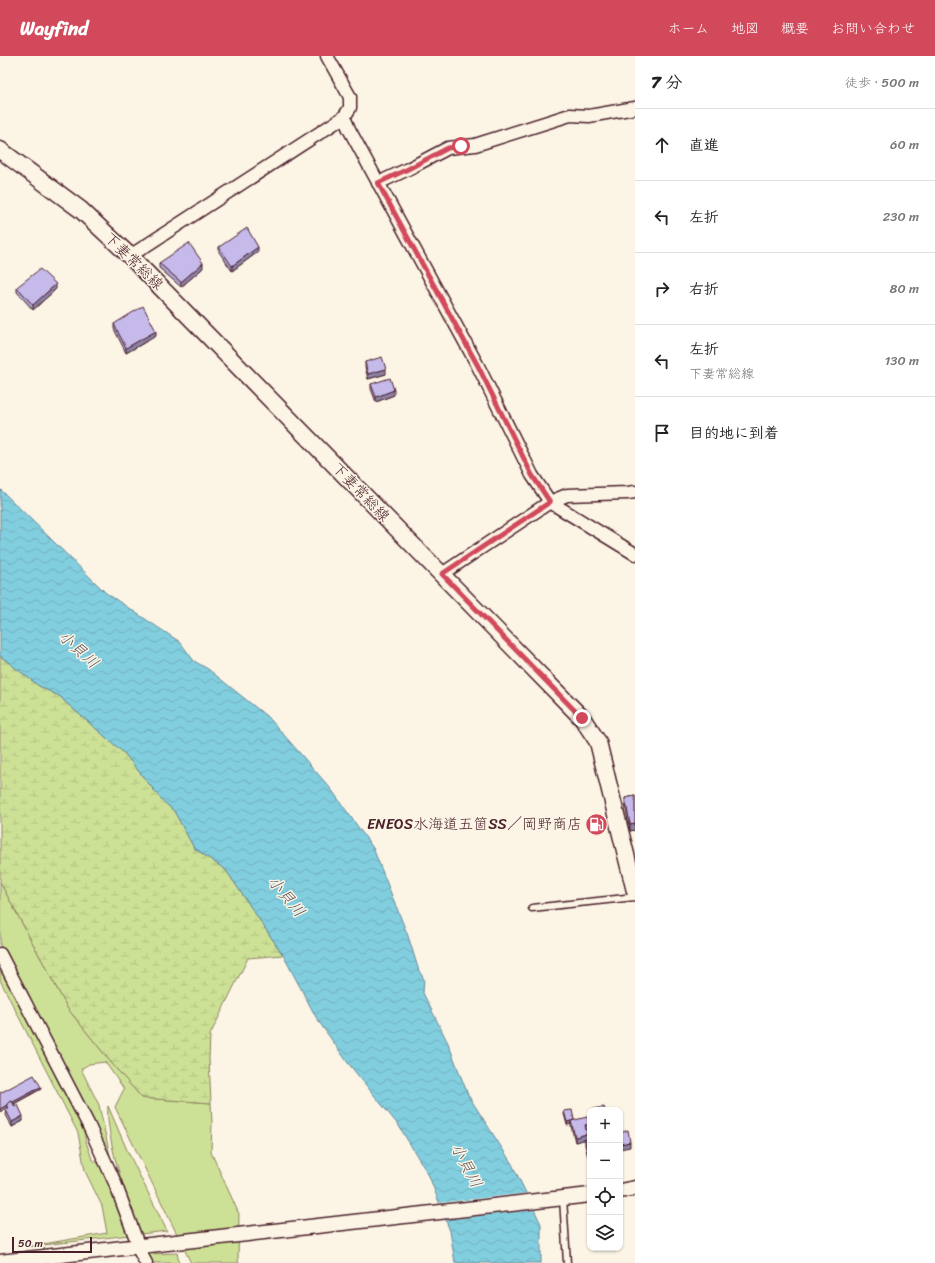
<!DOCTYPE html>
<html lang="ja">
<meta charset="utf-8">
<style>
body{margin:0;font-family:Sriracha,"Klee One",sans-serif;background:#f6f6f6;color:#222}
.controls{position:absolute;right:12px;bottom:12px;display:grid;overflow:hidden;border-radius:8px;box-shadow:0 1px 3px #0004}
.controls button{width:36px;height:36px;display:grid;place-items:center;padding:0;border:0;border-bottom:1px solid #e0e0e0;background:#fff;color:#222;font:20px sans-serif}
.scale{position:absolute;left:12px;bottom:10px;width:80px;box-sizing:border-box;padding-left:4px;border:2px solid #4a1f2b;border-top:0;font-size:11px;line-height:14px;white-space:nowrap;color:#4a1f2b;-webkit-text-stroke:3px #fcf5e5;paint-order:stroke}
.stop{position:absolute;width:12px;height:12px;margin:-9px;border:3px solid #d1495b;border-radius:50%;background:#fff}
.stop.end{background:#d1495b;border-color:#fff;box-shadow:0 1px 4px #0008}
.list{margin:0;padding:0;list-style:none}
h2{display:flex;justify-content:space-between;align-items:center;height:52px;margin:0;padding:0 16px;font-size:17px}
h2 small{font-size:13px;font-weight:400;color:#767676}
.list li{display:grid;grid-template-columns:26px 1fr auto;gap:12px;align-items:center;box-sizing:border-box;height:72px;padding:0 16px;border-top:1px solid #e0e0e0}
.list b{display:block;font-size:15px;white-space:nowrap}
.list p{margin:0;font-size:13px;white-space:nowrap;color:#767676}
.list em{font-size:13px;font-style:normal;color:#767676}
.icon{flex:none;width:22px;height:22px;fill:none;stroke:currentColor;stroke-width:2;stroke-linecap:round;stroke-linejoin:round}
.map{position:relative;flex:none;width:635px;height:1207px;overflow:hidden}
header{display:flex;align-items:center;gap:24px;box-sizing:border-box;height:56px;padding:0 20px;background:#d1495b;color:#fff}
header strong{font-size:19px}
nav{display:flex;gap:22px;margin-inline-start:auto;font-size:14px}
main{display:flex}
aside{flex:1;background:#fff}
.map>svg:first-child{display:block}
</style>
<header>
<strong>Wayfind</strong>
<nav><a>ホーム</a><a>地図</a><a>概要</a><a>お問い合わせ</a></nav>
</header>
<main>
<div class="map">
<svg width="635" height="1207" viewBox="0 0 635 1207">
<defs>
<pattern id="wetland-marsh" width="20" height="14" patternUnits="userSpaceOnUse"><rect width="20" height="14" fill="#cde196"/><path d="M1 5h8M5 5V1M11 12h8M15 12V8" fill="none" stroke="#b2c181"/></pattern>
<pattern id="water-waves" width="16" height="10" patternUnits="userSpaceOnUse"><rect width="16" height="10" fill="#81cedf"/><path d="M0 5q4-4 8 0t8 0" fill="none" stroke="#71b0c0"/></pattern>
</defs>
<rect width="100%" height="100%" fill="#fcf5e5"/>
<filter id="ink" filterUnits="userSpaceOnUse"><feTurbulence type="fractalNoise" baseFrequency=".025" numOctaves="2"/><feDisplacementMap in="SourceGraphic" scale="8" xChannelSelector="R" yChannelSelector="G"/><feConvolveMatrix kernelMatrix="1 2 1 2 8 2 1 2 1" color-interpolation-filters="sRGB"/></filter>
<g filter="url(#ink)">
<g fill="#cde196" stroke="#8c8060">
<path d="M0,826L68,953L114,1010L142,1042L211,1047L212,1066L211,1096L239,1158L238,1204L239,1207H191L115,1051L124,1033L105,1006L89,1008L81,1013L99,1049L111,1104L112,1112L0,892Z"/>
<path d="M0,907L85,1074V1083L92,1103L103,1111L130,1179L26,1191L107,1177L102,1150L85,1115L78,1077L0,924Z"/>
<path d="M108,1050L127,1094L167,1175L141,1178C129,1147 117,1116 111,1084C109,1072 107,1062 108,1050Z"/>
<path d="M177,1197L179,1207H152L148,1198Z"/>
</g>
<path fill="url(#wetland-marsh)" stroke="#8c8060" d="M0,600L39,630L61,641L64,645L71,651L124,697L162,744L174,755L194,792L226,814L283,899L248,902L210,979L209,1003L211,1047L142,1042L114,1010L68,953L0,826Z"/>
<path fill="url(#water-waves)" stroke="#6b8897" d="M0,433L106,537L180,586L194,605L208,613L270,663L331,733L373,792L408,880L419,915L424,923L423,937L448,987L468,1039L512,1108L541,1168V1207H455L450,1175L429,1120L399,1070L348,1007L317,963L283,899L226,814L194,792L174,755L162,744L124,697L71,651L64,645L61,641L39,630L0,600Z"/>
<path fill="#fcf5e5" d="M528,1137L536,1154L444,1164L437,1147Z"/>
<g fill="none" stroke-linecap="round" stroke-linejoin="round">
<defs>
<g id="service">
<path d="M532,852L635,841"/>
<path d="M563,1142L567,1207"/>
</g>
<g id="minor">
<path d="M344,61L349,73L478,310L532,419L550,446L635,498"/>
<path d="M378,127L408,113L448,92L475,89L570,59L589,60L635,52"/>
<path d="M130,200L344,61L350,52V41L327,0"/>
<path d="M442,518L550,446L567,439L628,437L635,436"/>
<path d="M0,898L88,1068L115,1127L136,1183L140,1196L146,1207"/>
</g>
<g id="tertiary">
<path d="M620,1135L635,1132"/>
<path d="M0,1206L590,1139"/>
</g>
<path id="secondary" d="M0,94L81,154L130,200L582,662L598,686L635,835"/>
</defs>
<use href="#service" stroke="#4a1f2b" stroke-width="9"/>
<use href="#minor" stroke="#4a1f2b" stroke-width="15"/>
<use href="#tertiary" stroke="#4a1f2b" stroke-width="17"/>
<use href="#secondary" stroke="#4a1f2b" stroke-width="19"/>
<use href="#service" stroke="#fcf5e5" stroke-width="6"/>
<use href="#minor" stroke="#fcf5e5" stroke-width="12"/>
<use href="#tertiary" stroke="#fcf5e5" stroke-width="14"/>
<use href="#secondary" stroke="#fcf5e5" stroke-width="16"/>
</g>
<g fill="#aaa0ca" stroke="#4a1f2b">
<path d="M219,191L258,196L232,215L219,196Z"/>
<path d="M159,207L203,212L181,231L159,212Z"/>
<path d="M17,231L56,233L33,254L17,236Z"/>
<path d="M114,268L156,280L126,297L114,273Z"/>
<path d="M365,306L386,318L368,323L365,311Z"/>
<path d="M371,328L394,339L376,346L371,333Z"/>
<path d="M635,740V774L630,775L625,749V742Z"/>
<path d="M41,1033L14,1048L23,1065L12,1071L6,1059L7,1052L0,1037Z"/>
<path d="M564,1055L574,1064L590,1073H586L587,1083L575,1086L571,1070V1068L567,1069L564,1058Z"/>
<path d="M590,1083V1100L588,1101L585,1089V1084Z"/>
</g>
<g fill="#8b82a4" stroke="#4a1f2b">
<path d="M258,191V196L232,215V210Z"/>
<path d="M203,207V212L181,231V226Z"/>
<path d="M56,228V233L33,254V249Z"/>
<path d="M156,275V280L126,297V292Z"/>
<path d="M386,313V318L368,323V318Z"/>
<path d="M394,334V339L376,346V341Z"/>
<path d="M635,767V774L630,775V768Z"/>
<path d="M41,1031V1033L8,1051L7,1049Z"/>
<path d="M7,1049V1052L0,1056V1053Z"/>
<path d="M23,1060V1065L12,1071V1066Z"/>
<path d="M571,1065V1068L567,1069V1066Z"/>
<path d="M590,1068V1073L585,1074V1069Z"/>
<path d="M587,1078V1083L575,1086V1081Z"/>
<path d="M630,1086V1091L620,1093V1088Z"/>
<path d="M590,1095V1100L588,1101V1096Z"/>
</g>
<g fill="#c6baeb" stroke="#4a1f2b">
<path d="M247,172L258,191L232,210L219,191Z"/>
<path d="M189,187L203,207L181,226L159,207Z"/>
<path d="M40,213L56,228L33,249L17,231Z"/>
<path d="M143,250L156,275L126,292L114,268Z"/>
<path d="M382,301L386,313L368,318L365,306Z"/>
<path d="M390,322L394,334L376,341L371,328Z"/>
<path d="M635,740V767L630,768L625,742Z"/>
<path d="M34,1019L41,1031L13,1046L12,1045L7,1048V1049L0,1053V1037Z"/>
<path d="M12,1045L15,1051L18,1049L23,1060L12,1066L6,1054L9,1053L7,1048Z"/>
<path d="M604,1051L605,1054H593L592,1053Z"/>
<path d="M572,1054L574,1064L567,1066L564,1055Z"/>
<path d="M587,1061L590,1068L585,1069L587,1078L575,1081L571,1065Z"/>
<path d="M628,1074L630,1086L620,1088V1077Z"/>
<path d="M590,1083V1095L588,1096L585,1084Z"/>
</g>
</g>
<g fill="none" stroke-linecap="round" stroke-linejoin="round" filter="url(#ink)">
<path stroke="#d1495b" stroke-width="5" d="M461,90L448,92L408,113L378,127L478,310L532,419L550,446L442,518L582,662"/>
</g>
<defs>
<symbol id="fuel-disc" viewBox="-11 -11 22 22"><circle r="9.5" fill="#d1495b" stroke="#fcf5e5"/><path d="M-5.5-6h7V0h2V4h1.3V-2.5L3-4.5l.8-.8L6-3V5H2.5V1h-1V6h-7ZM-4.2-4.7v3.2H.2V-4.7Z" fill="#fff"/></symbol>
</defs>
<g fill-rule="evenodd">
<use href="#fuel-disc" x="584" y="756" width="25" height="25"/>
</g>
<g text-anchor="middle" stroke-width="3" stroke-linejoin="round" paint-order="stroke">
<g font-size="15" fill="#4a1f2b" stroke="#fcf5e5">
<text transform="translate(134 205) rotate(44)" y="5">下妻常総線</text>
<text transform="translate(361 436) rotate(46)" y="5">下妻常総線</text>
</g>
<g font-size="15" fill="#4a1f2b" stroke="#fcf5e5" text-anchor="end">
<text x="582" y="773">ENEOS水海道五箇SS／岡野商店</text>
</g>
<g font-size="16" font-style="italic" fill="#5a5461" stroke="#fcf5e5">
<text transform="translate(79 593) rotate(42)" y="6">小貝川</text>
<text transform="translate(287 840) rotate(50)" y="6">小貝川</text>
<text transform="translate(467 1109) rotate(62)" y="6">小貝川</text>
</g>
</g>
</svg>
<div class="controls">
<button>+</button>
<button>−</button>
<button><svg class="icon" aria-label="locate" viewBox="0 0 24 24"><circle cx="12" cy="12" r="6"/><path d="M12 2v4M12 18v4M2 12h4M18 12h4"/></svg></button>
<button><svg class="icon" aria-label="layers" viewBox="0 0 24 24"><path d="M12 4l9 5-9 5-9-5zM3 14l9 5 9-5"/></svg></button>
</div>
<div class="scale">50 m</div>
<div class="stop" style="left:461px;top:90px"></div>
<div class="stop end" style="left:582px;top:662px"></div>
</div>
<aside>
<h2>7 分<small>徒歩 · 500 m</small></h2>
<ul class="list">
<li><svg class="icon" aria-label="ahead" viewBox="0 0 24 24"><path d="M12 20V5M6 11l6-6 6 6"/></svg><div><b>直進</b></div><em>60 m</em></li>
<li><svg class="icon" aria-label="left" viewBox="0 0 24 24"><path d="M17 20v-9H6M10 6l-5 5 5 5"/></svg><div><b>左折</b></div><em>230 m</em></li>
<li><svg class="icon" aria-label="right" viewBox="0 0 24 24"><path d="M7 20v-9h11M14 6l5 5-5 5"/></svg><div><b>右折</b></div><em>80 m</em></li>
<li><svg class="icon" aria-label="left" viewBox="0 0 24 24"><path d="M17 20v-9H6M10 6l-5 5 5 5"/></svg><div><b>左折</b><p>下妻常総線</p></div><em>130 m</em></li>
<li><svg class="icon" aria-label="arrive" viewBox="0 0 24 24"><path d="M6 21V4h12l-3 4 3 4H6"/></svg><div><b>目的地に到着</b></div></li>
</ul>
</aside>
</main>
